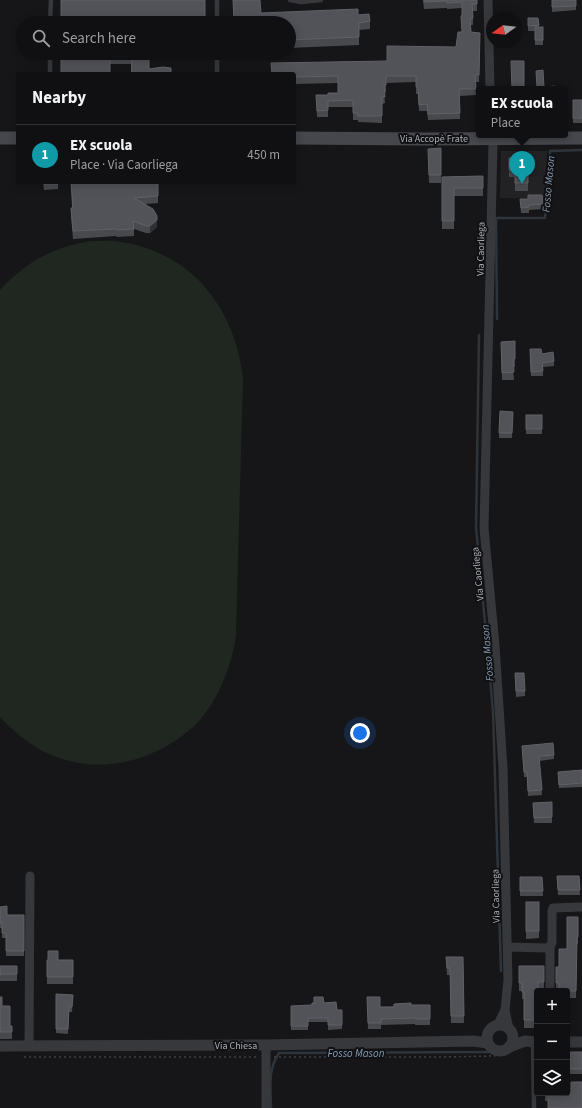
<!DOCTYPE html>
<meta charset="utf-8">
<style>
body{margin:0;font-family:"Source Sans 3",sans-serif;background:#19191b;color:#f1f3f6}
.controls{position:absolute;right:12px;bottom:12px;display:grid;overflow:hidden;border-radius:4px;box-shadow:0 2px 10px #0003}
.controls button{width:36px;height:36px;display:grid;place-items:center;padding:0;border:0;border-bottom:1px solid #303032;background:#101012;color:#f1f3f6;font:20px sans-serif}
.compass{position:absolute;left:486px;top:12px;width:36px;height:36px;border-radius:50%;background:#101012;box-shadow:0 2px 10px #0003;rotate:255deg}
.you{position:absolute;left:360px;top:733px;width:14px;height:14px;margin:-10px;border:3px solid #fff;border-radius:50%;background:#1a73e8;box-shadow:0 0 0 6px #1a73e833}
.badge{display:grid;place-items:center;width:26px;height:26px;border-radius:50%;background:#db2777;color:#fff;font-size:13px;font-weight:700}
.pin{position:absolute;translate:-50% -33px;filter:drop-shadow(0 1px 2px #0008)}
.pin::after{content:'';position:absolute;top:21px;width:14px;height:12px;background:inherit;clip-path:polygon(0 0,100% 0,50% 100%)}
.popup{position:absolute;left:476px;top:86px;width:92px;height:52px;box-sizing:border-box;display:grid;place-content:center;border-radius:4px;background:#101012;filter:drop-shadow(0 1px 3px #0005);font-size:13px;white-space:nowrap;color:#9c9d9f}
.popup b{font-size:15px;color:#f1f3f6}
.popup::after{content:'';position:absolute;left:50%;top:100%;margin-left:-8px;border:8px solid transparent;border-top-color:#101012}
.list{margin:0;padding:0;list-style:none}
h2{display:flex;justify-content:space-between;align-items:center;height:52px;margin:0;padding:0 16px;font-size:17px}
h2 small{font-size:13px;font-weight:400;color:#9c9d9f}
.list li{display:grid;grid-template-columns:26px 1fr auto;gap:12px;align-items:center;box-sizing:border-box;height:60px;padding:0 16px;border-top:1px solid #303032}
.list b{display:block;font-size:15px;white-space:nowrap}
.list p{margin:0;font-size:13px;white-space:nowrap;color:#9c9d9f}
.list em{font-size:13px;font-style:normal;color:#9c9d9f}
.icon{flex:none;width:22px;height:22px;fill:none;stroke:currentColor;stroke-width:2;stroke-linecap:round;stroke-linejoin:round}
.map{position:relative;flex:none;width:582px;height:1108px;overflow:hidden}
.search{position:absolute;background:#101012;box-shadow:0 2px 10px #0003;left:16px;top:16px;width:280px;height:44px;display:flex;align-items:center;gap:10px;box-sizing:border-box;padding:0 14px;border-radius:22px;color:#9c9d9f;font-size:15px}
.panel{position:absolute;background:#101012;box-shadow:0 2px 10px #0003;left:16px;top:72px;width:280px;height:112px;border-radius:4px}
.map>svg:first-child{display:block}
</style>
<div class="map">
<svg width="582" height="1108" viewBox="0 0 582 1108">
<rect width="100%" height="100%" fill="#161618"/>
<path fill="#222225" d="M501,151H547L546,198H500Z"/>
<path fill="#202721" d="M91,241C101,241 111,240 121,242C193,253 235,309 243,378L236,632C234,663 216,706 193,727C155,761 102,775 54,756C33,748 15,733 0,717V290C27,261 52,248 91,241Z"/>
<g fill="none" stroke-linecap="round" stroke-linejoin="round">
<g stroke="#2d343b" stroke-width="2.5">
<path d="M497,319L496,218H545L550,151L582,150"/>
<path d="M479,335L476,527L489,666L493,712L501,971"/>
<path d="M271,1108C271,1088 267,1071 279,1053L489,1052"/>
</g>
<g stroke="#3d3f43" stroke-width="1.5" stroke-dasharray="2 3" stroke-linecap="butt">
<path d="M24,1057H258"/>
<path d="M274,1057H438L494,1056L501,1054"/>
</g>
<g stroke="#37383c" stroke-width="4.5">
<path d="M290,0L301,2L321,0"/>
<path d="M50,23L51,0"/>
<path d="M217,23V0"/>
<path d="M50,74V53"/>
<path d="M217,74V53"/>
<path d="M533,1042L534,1108"/>
</g>
<g stroke="#37383c" stroke-width="9">
<path d="M488,0L490,89"/>
<path d="M491,135L493,143L484,528L495,646L503,768L508,980L505,1010L509,1029"/>
<path d="M508,947L546,948L550,946L552,943V911L553,908L582,907"/>
<path d="M550,991V946"/>
<path d="M497,1026L505,1010"/>
<path d="M29,1046L30,876"/>
<path d="M266,1108V1045"/>
</g>
<g stroke="#37383c" stroke-width="11">
<circle cx="500" cy="1038" r="13"/>
<path d="M567,1042H582"/>
<path d="M0,1046L266,1045L473,1041L488,1043"/>
<path d="M509,1047L525,1041L537,1042"/>
</g>
<g stroke="#45474c" stroke-width="13">
<path d="M0,138H18"/>
<path d="M294,138L422,139L582,138"/>
</g>
</g>
<g fill="#47494d">
<path d="M233,0L261,13L358,15L370,21V29L359,30V45L289,48V23L234,20Z"/>
<path d="M423,0H477V11H473V25H470L471,32L480,33L479,82H475L476,95L460,96V119L428,120L427,111H419L418,94H416V82L386,83V92H384L385,103L382,104V123L358,122V120H353V107H328V117H317L316,95H328L338,93V83L296,84L295,102H294V74L387,61L456,47L462,32L461,22V16L462,15V8L447,9V8L424,9Z"/>
<path d="M552,0H576V10L552,12Z"/>
<path d="M528,18H538L539,27H543V45H535V31H528Z"/>
<path d="M61,53H149L131,74V64H110Z"/>
<rect x="573" y="100" width="9" height="23"/>
<path d="M441,148V183H429L428,149Z"/>
<path d="M509,158H528V191H515V177H509Z"/>
<path d="M483,176V196H454V229H442V177Z"/>
<path d="M43,182H58V189L44,190Z"/>
<path d="M71,182H158V203L146,204L157,223V227L150,233H146L134,229V236L117,237L116,236L73,239L71,215V208H72Z"/>
<path d="M542,195L543,209L529,210V213H521L520,199H528Z"/>
<path d="M515,341V367H513L514,380H502L501,342Z"/>
<path d="M530,349L542,354L554,361V366L543,367V376H531Z"/>
<path d="M500,411L513,412L512,438H499Z"/>
<rect x="526" y="415" width="16" height="19"/>
<path d="M515,673L525,691V696L516,697Z"/>
<path d="M522,746L554,755V759L539,761L542,795L528,796L527,777H524Z"/>
<path d="M582,770V787L559,788L558,776Z"/>
<path d="M552,802V823H534L533,803Z"/>
<path d="M557,876H579L580,895H558Z"/>
<path d="M520,877H542L543,896H520Z"/>
<path d="M526,902H539V938L526,939Z"/>
<path d="M0,907L7,915H24V956H6V938H2V928H0Z"/>
<path d="M578,917V944H577L576,998H567V991H559V990H556V967H559L567,949Z"/>
<path d="M446,957H463L464,1023H451L450,975H447Z"/>
<rect x="47" y="960" width="26" height="24"/>
<path d="M0,966H17V981H0V983Z"/>
<path d="M519,966H544V990H538L537,991V1028H524V999H522V991H519Z"/>
<path d="M56,994L73,995L72,1012H69L68,1034L56,1033Z"/>
<path d="M0,997L2,1006L10,1026H12V1039H0Z"/>
<path d="M367,997L380,1007L430,1005V1025H415V1024L381,1025V1029H368Z"/>
<path d="M324,1003L337,1010H342V1029L328,1030V1022H308V1030H291V1006L312,1005Z"/>
<rect x="570" y="1052" width="12" height="22"/>
<path d="M545,1093L582,1108L548,1101H545Z"/>
</g>
<path fill="#2f3033" d="M157,216V227L150,233V226Z"/>
<g fill="#525358" stroke="#606167">
<rect x="61" y="0" width="144" height="23"/>
<path d="M233,0H260L261,13L358,9V15L369,14L370,21L359,23V37L289,40V23H226V20H234Z"/>
<path d="M424,0H477V4H472L473,18L470,19L471,32L480,33L479,75H475L476,89H459L460,113L428,114L427,104L419,105L418,87H416V76H386V85H384L385,97H382V116H358V113H353V100L328,101V110L317,111L316,95H328V93H338V76L296,77L295,95H294V74H272L271,63L387,61V46L456,47L458,32H462L461,16L462,15V2L447,3V1L424,2Z"/>
<path d="M552,0H576V6L552,7Z"/>
<path d="M528,18H538L539,25L528,26Z"/>
<rect x="535" y="27" width="8" height="13"/>
<path d="M61,53H149V69L163,67L171,68V74H132L131,56H110V74H61Z"/>
<path d="M511,61H524V87H537L536,71L543,70L544,87L555,86V89H512Z"/>
<rect x="573" y="100" width="9" height="18"/>
<path d="M441,148V175H429L428,149Z"/>
<path d="M509,158H528V183H515V170H509Z"/>
<path d="M483,176V188H454V221H442V177Z"/>
<path d="M43,182H58V184H44Z"/>
<path d="M71,182H158V196L134,198L153,209L157,216V220L150,226H146L133,221L134,229L117,230L116,229L73,231L71,208H73Z"/>
<path d="M528,195H542L543,204L529,205V207L521,208L520,199H528Z"/>
<path d="M515,341V359H513L514,372L502,373L501,342Z"/>
<path d="M530,349H541L542,354L553,352L554,361L542,363L543,371L531,372Z"/>
<path d="M500,411L513,412L512,433H499Z"/>
<rect x="526" y="415" width="16" height="14"/>
<path d="M515,673H524L525,691H516Z"/>
<path d="M553,743L554,755L539,756L542,790L528,791L527,772H524L522,746Z"/>
<path d="M582,770V783L559,785L558,772Z"/>
<path d="M552,802V817L534,818L533,803Z"/>
<path d="M557,876H579L580,890H558Z"/>
<path d="M520,877H542L543,891H520Z"/>
<rect x="526" y="902" width="13" height="29"/>
<path d="M7,906V915H24V951H6V933H2V923H0V907Z"/>
<path d="M567,917H578V937H577L576,991H559V983H556V967H559V949H567Z"/>
<path d="M48,951H58V960H73V977H47V960H48Z"/>
<path d="M446,957H463L464,1016H451L450,968H447Z"/>
<path d="M0,966H17V974H0V976Z"/>
<path d="M519,966H544V982H538V991H537V1020H524V992H522V983H519Z"/>
<path d="M56,994L73,995L72,1007H69L68,1029H56Z"/>
<path d="M0,997H2V1006H10V1026H12V1032H0Z"/>
<path d="M314,997H323L324,1003L336,1002L337,1010H342V1025H328V1018H308V1026H291V1006L312,1005V1003H314Z"/>
<path d="M367,997H380V1007H394V1004L411,1003V1005H430V1019H415V1018L381,1019V1023H368Z"/>
<rect x="570" y="1052" width="12" height="17"/>
<path d="M571,1082H582V1108H548V1094H545V1093H571Z"/>
</g>
<g text-anchor="middle" stroke-width="4" stroke-linejoin="round" paint-order="stroke">
<g font-size="10" fill="#a9adb7" stroke="#111113">
<text x="434" y="142">Via Accopè Frate</text>
<text transform="translate(480 249) rotate(-89)" y="4">Via Caorliega</text>
<text transform="translate(477 574) rotate(-96)" y="4">Via Caorliega</text>
<text transform="translate(495 896) rotate(-91)" y="4">Via Caorliega</text>
<text x="236" y="1049">Via Chiesa</text>
</g>
<g font-size="11" font-style="italic" fill="#8399af" stroke="#111113">
<text transform="translate(548 184) rotate(-85)" y="4">Fosso Mason</text>
<text transform="translate(487 653) rotate(-95)" y="4">Fosso Mason</text>
<text x="356" y="1057">Fosso Mason</text>
</g>
</g>
</svg>
<div class="controls">
<button>+</button>
<button>−</button>
<button><svg class="icon" aria-label="layers" viewBox="0 0 24 24"><path d="M12 4l9 5-9 5-9-5zM3 14l9 5 9-5"/></svg></button>
</div>
<svg class="compass" viewBox="-18 -18 36 36"><path d="M0-13l5 13h-10z" fill="#e53935"/><path d="M0 13l5-13h-10z" fill="#9c9d9f"/></svg>
<div class="you"></div>
<div class="pin badge" style="left:522px;top:184px;background:#0f9aa8">1</div>
<div class="popup"><b>EX scuola</b>Place</div>
<div class="search"><svg class="icon" aria-label="search" viewBox="0 0 24 24"><circle cx="10" cy="10" r="6"/><path d="M15 15l6 6"/></svg>Search here</div>
<section class="panel">
<h2>Nearby<small></small></h2>
<ul class="list">
<li><span class="badge" style="background:#0f9aa8">1</span><div><b>EX scuola</b><p>Place · Via Caorliega</p></div><em>450 m</em></li>
</ul>
</section>
</div>
